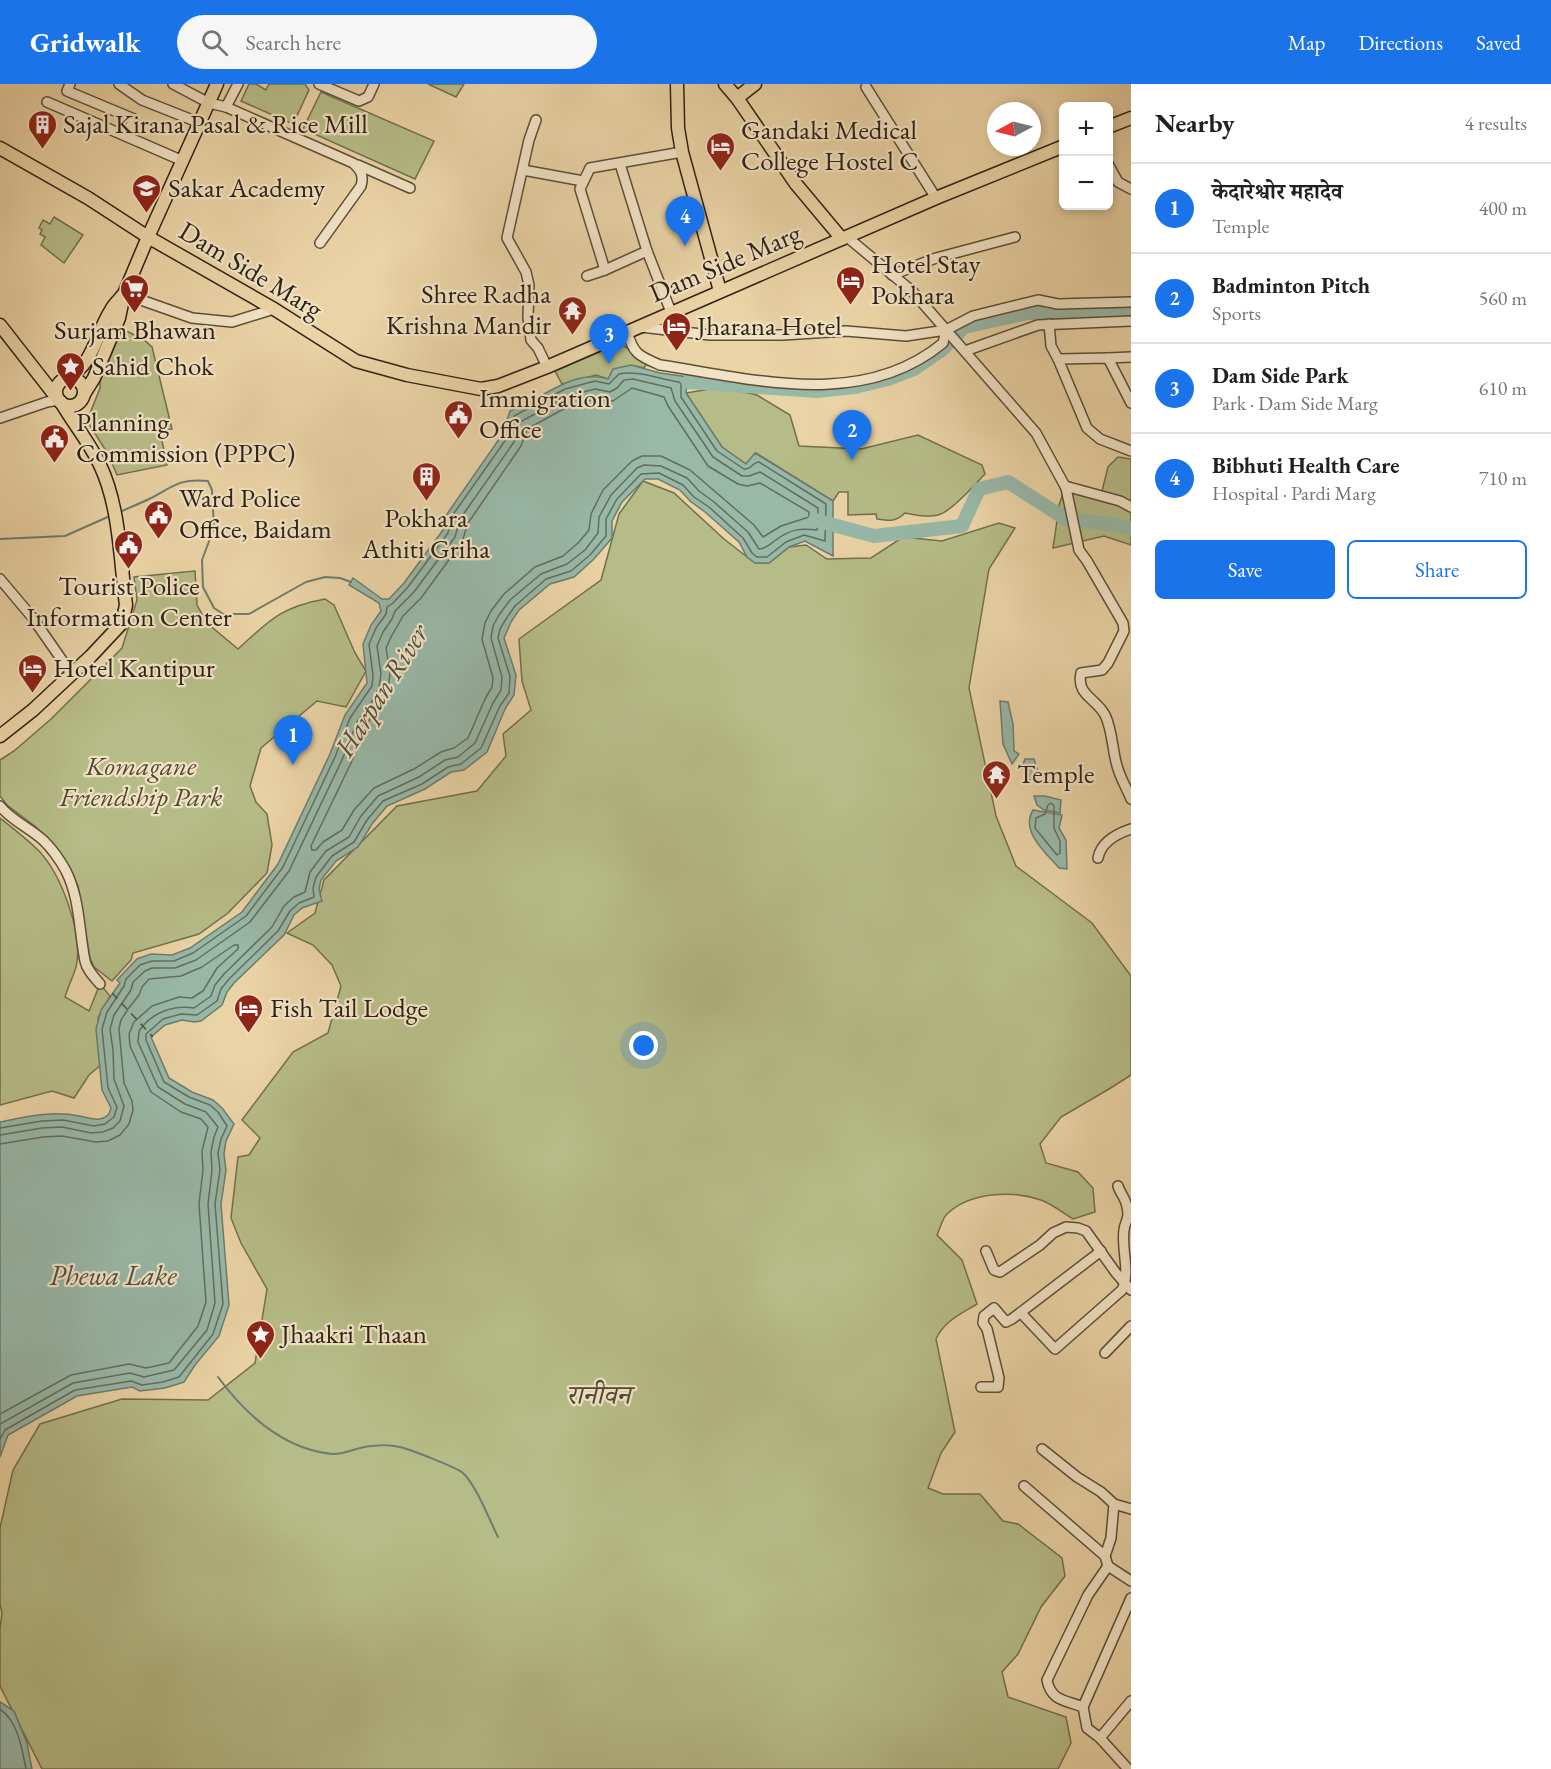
<!DOCTYPE html>
<meta charset="utf-8">
<style>
body{margin:0;font-family:"EB Garamond","Noto Serif Devanagari",serif;background:#f6f6f6;color:#202124}
.controls{position:absolute;right:18px;top:18px;display:grid;overflow:hidden;border-radius:9px;box-shadow:0 3px 9px #0003}
.controls button{width:54px;height:54px;display:grid;place-items:center;padding:0;border:0;border-bottom:2px solid #e0e0e0;background:#fff;color:#202124;font:30px sans-serif}
.compass{position:absolute;left:987px;top:18px;width:54px;height:54px;border-radius:50%;background:#fff;box-shadow:0 3px 9px #0003;rotate:263deg}
.you{position:absolute;left:644px;top:962px;width:21px;height:21px;margin:-15px;border:4px solid #fff;border-radius:50%;background:#1a73e8;box-shadow:0 0 0 9px #1a73e833}
.badge{display:grid;place-items:center;width:39px;height:39px;border-radius:50%;background:#1a73e8;color:#fff;font-size:20px;font-weight:700}
.pin{position:absolute;translate:-50% -50px;filter:drop-shadow(0 2px 3px #0008)}
.pin::after{content:'';position:absolute;top:32px;width:21px;height:18px;background:inherit;clip-path:polygon(0 0,100% 0,50% 100%)}
.list{margin:0;padding:0;list-style:none}
h2{display:flex;justify-content:space-between;align-items:center;height:78px;margin:0;padding:0 24px;font-size:26px}
h2 small{font-size:20px;font-weight:400;color:#757577}
.list li{display:grid;grid-template-columns:39px 1fr auto;gap:18px;align-items:center;box-sizing:border-box;height:90px;padding:0 24px;border-top:2px solid #e0e0e0}
.list b{display:block;font-size:22px;white-space:nowrap}
.list p{margin:0;font-size:20px;white-space:nowrap;color:#757577}
.list em{font-size:20px;font-style:normal;color:#757577}
.actions{display:flex;gap:12px;padding:18px 24px}
.actions a{flex:1;padding:14px 0;border:2px solid #1a73e8;border-radius:9px;text-align:center;font-size:21px;color:#1a73e8}
.actions .main{background:#1a73e8;color:#fff}
.icon{flex:none;width:33px;height:33px;fill:none;stroke:currentColor;stroke-width:2;stroke-linecap:round;stroke-linejoin:round}
.map{position:relative;flex:none;width:1131px;height:1685px;overflow:hidden}
header{display:flex;align-items:center;gap:36px;box-sizing:border-box;height:84px;padding:0 30px;background:#1a73e8;color:#fff}
header strong{font-size:28px}
nav{display:flex;gap:33px;margin-inline-start:auto;font-size:21px}
.search{width:420px;height:54px;background:#f6f6f6;display:flex;align-items:center;gap:15px;box-sizing:border-box;padding:0 21px;border-radius:33px;color:#757577;font-size:22px}
main{display:flex}
aside{flex:1;background:#fff}
.map>svg:first-child{display:block}
</style>
<header>
<strong>Gridwalk</strong>
<div class="search"><svg class="icon" aria-label="search" viewBox="0 0 24 24"><circle cx="10" cy="10" r="6"/><path d="M15 15l6 6"/></svg>Search here</div>
<nav><a>Map</a><a>Directions</a><a>Saved</a></nav>
</header>
<main>
<div class="map">
<svg width="1131" height="1685" viewBox="0 0 1131 1685">
<rect width="100%" height="100%" fill="#ead3a5"/>
<filter id="stains"><feTurbulence type="fractalNoise" baseFrequency=".00333" numOctaves="4"/><feColorMatrix values="0 0 0 0 .2 0 0 0 0 .09 0 0 0 0 .02 0 0 0 .5 -.17"/></filter>
<radialGradient id="worn" r=".72"><stop offset=".6" stop-color="#630" stop-opacity="0"/><stop offset="1" stop-color="#630" stop-opacity=".3"/></radialGradient>
<g fill="#b6bc87" stroke="#726f4e" stroke-width="1.5">
<path d="M249,0H256L266,6L269,0H305L309,6L293,40L241,17Z"/>
<path d="M428,0H464L456,13Z"/>
<path d="M321,8L434,57L415,95L303,45Z"/>
<path d="M54,133L83,151L64,179L41,161L45,153L40,150L42,146L39,144L43,136L50,140Z"/>
<path d="M122,245L143,255L152,263L172,345L160,347L167,381L117,391L108,370L87,337L100,304V295Z"/>
<path d="M620,259L647,279L644,284L636,282L608,295L596,291L562,300L555,287Z"/>
<path d="M722,303L757,311L790,331L799,362L861,365L918,351L982,381L985,390C975,400 951,428 938,431C929,434 915,431 905,429C896,438 890,437 877,435L876,430L848,431V408H839L833,417L756,369L746,380L722,363L686,309Z"/>
<path d="M1118,373L1131,375V418L1102,407L1108,383Z"/>
<path d="M643,397L674,409L724,455L755,479H769L789,463L806,461L827,475L871,474L903,453L942,457L999,439L1015,444L989,485L969,604L996,732L1016,782L1092,839L1131,892V991L1109,1005L1061,1033L1040,1060L1046,1079L1078,1088L1093,1104L1095,1128L1073,1135C1063,1129 1052,1120 1041,1116C1012,1106 970,1108 947,1130C942,1135 940,1145 937,1151L962,1176L977,1220C961,1230 944,1237 936,1255L955,1348L941,1369L928,1404L943,1410H980L1003,1437L1018,1440L1062,1474L1065,1492L1041,1523L1018,1570L1002,1588L1008,1613L1066,1633L1071,1659L1058,1685H42L0,1602V1544L2,1529L0,1520V1444L13,1386L40,1340L122,1315L208,1316L255,1279L267,1205L241,1159L231,1134L238,1073L249,1071L260,1054L242,1036L293,968L328,949L341,902L332,881L313,861L287,849L315,829L324,796L397,722L477,707L506,672L503,650L531,626L522,597L519,555L601,496L619,430Z"/>
<path d="M1064,406L1095,411L1131,426V443C1107,435 1079,439 1057,427Z"/>
<path d="M1057,437L1115,442L1131,448V461L1104,452L1053,464Z"/>
<path d="M195,487L197,521L207,539L238,565C270,536 281,523 325,515L334,521L355,569L366,587L346,623L317,617L261,664L250,702L256,718L267,730L272,761L267,789L228,829L199,850L133,869L131,876L112,897L94,883L90,874L78,802L56,764L36,743L7,721L0,712V676L14,667L51,635L122,564L137,516L134,493Z"/>
<path d="M0,734C14,745 27,755 39,767C61,790 84,851 76,883C73,893 68,903 65,913L89,927L100,900L110,912L98,934L101,981L89,991L74,1014L52,1007L0,1021Z"/>
</g>
<g fill="#98b8a8" stroke="#6d7c6d" stroke-width="1.5">
<path d="M631,281L660,289L688,293L686,309L722,363L746,380L755,369L833,417V472L805,457L789,463L769,479H755L747,473L739,458L705,428L690,417L680,406L658,395H645L622,418L612,437V454L594,475L574,493L550,500L519,526L511,538L504,554L516,591L514,611L505,625L487,668L464,686L451,688L425,705L387,722L372,740L358,763L336,777L321,796L319,805L322,817L302,824L294,831L284,851L234,899L227,908L222,921L201,937L194,938L182,936L165,941L151,953L169,994L192,1008L213,1016L222,1024L234,1040L226,1057L224,1070L226,1086L221,1120L229,1221L219,1252L195,1281L184,1298L165,1304L140,1307L132,1303L77,1312L8,1351L0,1373V1038C25,1033 53,1026 79,1032C90,1034 100,1039 109,1030L111,1024L102,1006L96,945L101,926L120,899L117,896L137,875L151,870L172,871L190,864L242,828L278,780L330,670L345,631L367,599L363,560L371,541L381,527L379,519L349,501L353,494L382,515H389L404,499L443,446L447,430L502,351L510,327C541,316 573,284 608,295L613,285Z"/>
<path d="M1000,617L1008,618L1013,640L1014,667L1019,670L1012,680L1003,660Z"/>
<path d="M1025,675H1034L1039,691L1029,697L1022,683Z"/>
<path d="M1034,712H1045L1061,716L1060,729L1044,726L1037,721Z"/>
<path d="M1033,726L1062,731L1059,744L1066,756L1067,785L1059,784C1045,768 1020,747 1033,726Z"/>
<path d="M0,1618L14,1627L27,1659L32,1685H0Z"/>
</g>
<g fill="none" stroke-linecap="round" stroke-linejoin="round">
<g stroke="#626d5e" stroke-width="1.5">
<path d="M632,304L664,313L668,322L708,382L738,400L747,402L760,399L809,428V433L781,442L763,453L754,441L690,386L661,372H642L632,377L603,406L591,430L589,446L578,459L563,472L535,483L504,510L491,527L485,539L482,555L493,594L492,603L485,615L468,654L454,664L441,668L414,685L374,704L354,726L342,746L323,758L316,766H312L311,762L351,679L365,642L380,622L388,606L390,589L386,564L391,553L403,532L421,514L462,458L468,439L521,362L527,345L571,321L595,315L613,317Z"/>
<path d="M1051,719L1054,722V744L1060,757V769L1057,771L1035,744L1036,734L1045,730L1048,721Z"/>
<path d="M0,1044L42,1037L63,1036L94,1042L105,1040L114,1033L117,1023L108,1004L102,945L107,928L124,902L126,895L140,881L152,877H174L193,869L246,832L283,783L335,673L350,634L372,602L373,591L369,560L376,544L386,530L387,523L393,519L408,503L448,449L452,432L507,354L514,332L565,305L595,297L609,300L619,290C639,286 659,295 679,298L681,300V313L717,367L744,385C751,386 753,378 759,378L826,420L825,457L804,451L786,458L767,473H757L752,469L743,454L709,423L694,413L683,401L659,389L641,390L617,415L606,435V452L590,471L571,487L546,495L515,522L506,535L500,545L498,554L510,592L509,609L500,622L481,664L461,680L448,683L422,700L383,717L367,736L354,758L332,772L316,793L313,804L314,813L299,819L290,827L278,847L229,895L221,905L217,917L197,931L181,930L163,935L146,950V956L164,998L189,1013L210,1021L218,1028L227,1042L221,1055L218,1069L220,1086L215,1120L223,1220L213,1250L179,1293L163,1298L142,1301L131,1297L75,1306L5,1346L0,1355"/>
<path d="M0,1051L42,1044L62,1043L91,1049L103,1048L113,1044L120,1037L124,1022L114,995L113,966L110,945L114,931L131,906L133,898L145,887L152,884H175L196,876L250,838L289,787L342,676L357,638L373,616L379,603L381,590L377,562L383,548L392,535L395,527L414,508L455,453L460,435L514,358L520,338L568,312L595,305L610,308L617,304L624,296L633,295L671,304L675,317L713,373L742,392H749L760,388L818,424L817,446C801,444 790,445 776,456C770,460 766,465 759,465L748,448L714,418L699,407L687,394L661,382L644,381L637,384L611,411L599,433L598,449L585,466L567,480L541,490L510,516L499,531L493,542L491,554L502,593L501,606L493,619L475,659L458,673L445,676L419,693L378,712L361,732L349,753L326,767L310,788L305,808L294,813L284,822L272,843L224,890L215,901L211,912L194,924C173,921 152,928 139,947L138,958L158,1003L185,1020L206,1028L218,1043L214,1053L211,1068L212,1086L208,1120L215,1219L207,1246L174,1286L144,1293L130,1289L73,1299L0,1340"/>
<path d="M0,1060L43,1053L62,1052L96,1058L108,1057L120,1051L129,1040L133,1026L132,1017L124,999L119,945L121,936L128,925L139,911L142,903L149,895L181,892L202,883L234,861H238V865L217,884L203,907L192,914L179,913L152,922L134,938L129,950L130,962L151,1008L181,1028L201,1035L208,1043L202,1067L203,1086L199,1120L206,1218L198,1242L169,1279L146,1284L129,1280L71,1291L0,1330"/>
<path d="M0,1625C18,1637 22,1665 26,1685"/>
</g>
<g stroke="#6d7c6d" stroke-width="2">
<path d="M118,429C128,424 139,420 149,415C173,403 178,394 208,397L212,406L214,444L202,476L203,503L214,524L223,530H249L306,498L325,493L340,494L351,498"/>
<path d="M0,455L65,452L110,432"/>
<path d="M218,1293C246,1331 283,1365 332,1370C345,1371 359,1362 372,1362C380,1361 392,1361 400,1363C409,1365 458,1384 463,1389C476,1401 490,1437 498,1453"/>
</g>
<g stroke="#98b8a8" stroke-width="14">
<path d="M688,298L817,307L855,303L888,295L914,285L943,265L964,243L1028,229H1131"/>
<path d="M815,436L874,452L962,442L979,405L1008,398L1066,435L1117,441L1131,445"/>
</g>
<path stroke="#4d4f41" stroke-width="1.5" stroke-dasharray="8 6" stroke-linecap="butt" d="M112,909L153,953"/>
<defs>
<g id="minor">
<path d="M70,0L67,7L134,35L126,52"/>
<path d="M119,0L142,16L200,39"/>
<path d="M173,0L209,19L226,23L353,79C361,86 364,92 361,102L320,159"/>
<path d="M319,0L359,17L368,13L374,0"/>
<path d="M866,3L936,114"/>
<path d="M47,18L183,77"/>
<path d="M226,23L238,0"/>
<path d="M536,36L529,56L507,154L526,188L529,201L528,233L531,256L538,264L547,283"/>
<path d="M620,80L647,167L671,228"/>
<path d="M1108,80L1118,98L1131,105"/>
<path d="M358,81L410,104"/>
<path d="M523,86L583,97"/>
<path d="M847,153L912,207L1036,349L1066,404L1079,466L1087,477L1123,539L1124,547L1108,579L1102,586L1081,589C1076,611 1096,614 1105,631C1113,647 1112,668 1118,685C1121,695 1127,705 1131,715"/>
<path d="M605,186L580,105L590,84L682,68"/>
<path d="M892,191L936,174L1015,153"/>
<path d="M587,192L605,186L647,167"/>
<path d="M124,210L192,234L232,238L274,225"/>
<path d="M1049,240L1051,262L1058,275L1108,274L1131,319"/>
<path d="M641,243L710,251H783L846,247L906,252L946,246L973,232L1038,216L1058,220L1131,218"/>
<path d="M627,247C633,270 639,272 660,281C754,295 862,326 943,259L946,246"/>
<path d="M965,267L1038,241L1131,237"/>
<path d="M1108,274L1131,273"/>
<path d="M1058,275L1087,344L1100,355L1131,367"/>
<path d="M0,334L47,318L59,316"/>
<path d="M1065,402L1120,417L1131,423"/>
<path d="M0,495L32,533L71,589"/>
<path d="M0,722C12,737 30,744 44,757C52,765 60,776 66,787C80,815 79,847 85,877C87,886 94,893 100,900"/>
<path d="M1098,774C1101,758 1116,750 1131,745"/>
<path d="M986,1167L994,1186L1000,1188L1040,1161L1053,1149L1066,1143L1078,1144L1086,1147L1116,1189L1131,1206"/>
<path d="M1021,1229L1055,1265L1122,1206C1131,1187 1121,1166 1124,1146C1125,1137 1130,1135 1127,1123C1126,1115 1120,1109 1118,1102"/>
<path d="M1105,1269L1131,1242"/>
<path d="M981,1303H998L999,1294L987,1245L983,1239L984,1232L994,1224L1006,1238L1012,1235L1101,1167"/>
<path d="M1042,1365L1077,1393L1101,1408L1114,1420"/>
<path d="M1024,1402L1105,1472L1108,1482"/>
<path d="M1114,1420L1131,1425"/>
<path d="M1105,1472L1111,1454L1114,1420"/>
<path d="M1083,1623L1131,1514"/>
<path d="M1100,1654L1131,1617"/>
<path d="M1128,1685L1100,1654L1087,1644L1083,1623C1065,1616 1051,1617 1047,1596L1088,1511L1108,1482L1131,1497"/>
</g>
<g id="major">
<path d="M677,0L678,44L682,68L720,207"/>
<path d="M725,0L737,14L796,100L842,155"/>
<path d="M737,14L755,0"/>
<path d="M1108,43L1131,34"/>
<path d="M0,64L88,114L148,153L274,225L356,277L407,291L481,305L498,302L547,283L936,114L1064,62"/>
<path d="M0,241L57,314"/>
<path d="M68,293C94,280 96,249 111,226C114,220 119,216 123,211"/>
<circle cx="70" cy="308" r="14"/>
<path d="M84,310L94,294L119,234L124,210L148,153L217,0"/>
<path d="M0,652L33,626L91,572L122,539L126,521C120,476 120,423 100,381C90,359 73,339 61,318"/>
</g>
</defs>
<use href="#minor" stroke="#5c4e39" stroke-width="12"/>
<use href="#major" stroke="#2d2215" stroke-width="15"/>
<use href="#minor" stroke="#f1e2c4" stroke-width="9"/>
<use href="#major" stroke="#ead3a5" stroke-width="12"/>
</g>
<defs>
<symbol id="building-pin" viewBox="-11 -11 22 30"><path d="M0 17L-7.5 6A9.5 9.5 0 1 1 7.5 6Z" fill="#8f2418" stroke="#f1e2c4"/><path d="M-4-6H4V6H1V3H-1V6H-4ZM-2.5-4.3h1.7v1.8h-1.7ZM.8-4.3h1.7v1.8H.8ZM-2.5-1h1.7V.8h-1.7ZM.8-1h1.7V.8H.8Z" fill="#fff"/></symbol>
<symbol id="hotel-pin" viewBox="-11 -11 22 30"><path d="M0 17L-7.5 6A9.5 9.5 0 1 1 7.5 6Z" fill="#8f2418" stroke="#f1e2c4"/><path d="M-6-4.5h1.5V1H6V5H4.5V3h-9V5H-6ZM-4 0a1.8 1.8 0 1 1 3.6 0ZM.5 0V-2.5h3Q6-2.5 6 0Z" fill="#fff"/></symbol>
<symbol id="school-pin" viewBox="-11 -11 22 30"><path d="M0 17L-7.5 6A9.5 9.5 0 1 1 7.5 6Z" fill="#8f2418" stroke="#f1e2c4"/><path d="M0-5L7-2L0 1L-7-2ZM-4 1L0 2.5L4 1V4Q0 6-4 4Z" fill="#fff"/></symbol>
<symbol id="supermarket-pin" viewBox="-11 -11 22 30"><path d="M0 17L-7.5 6A9.5 9.5 0 1 1 7.5 6Z" fill="#8f2418" stroke="#f1e2c4"/><path d="M-6-5.5h2.5l.6 2H6L4.5 2H-2.5L-4.4-4H-6ZM-1.5 3.2a1.3 1.3 0 1 0 .1 0ZM3 3.2a1.3 1.3 0 1 0 .1 0Z" fill="#fff"/></symbol>
<symbol id="temple-pin" viewBox="-11 -11 22 30"><path d="M0 17L-7.5 6A9.5 9.5 0 1 1 7.5 6Z" fill="#8f2418" stroke="#f1e2c4"/><path d="M0-6L5-2H3V0L6.5 2.5H4V6H1.5V3h-3V6H-4V2.5H-6.5L-3 0V-2H-5Z" fill="#fff"/></symbol>
<symbol id="sight-pin" viewBox="-11 -11 22 30"><path d="M0 17L-7.5 6A9.5 9.5 0 1 1 7.5 6Z" fill="#8f2418" stroke="#f1e2c4"/><path d="M0-6L1.8-2.2L6-1.7L2.9 1.2L3.7 5.4L0 3.3L-3.7 5.4L-2.9 1.2L-6-1.7L-1.8-2.2Z" fill="#fff"/></symbol>
<symbol id="civic-pin" viewBox="-11 -11 22 30"><path d="M0 17L-7.5 6A9.5 9.5 0 1 1 7.5 6Z" fill="#8f2418" stroke="#f1e2c4"/><path d="M-.6-6.5H3V-4.5H.6V-3L4-1V1h2V6H-6V1h2V-1L-.6-3ZM-1.2 2.5V6h2.4V2.5Z" fill="#fff"/></symbol>
</defs>
<g fill-rule="evenodd">
<use href="#building-pin" x="26" y="24" width="33" height="45"/>
<use href="#hotel-pin" x="704" y="46" width="33" height="45"/>
<use href="#school-pin" x="130" y="88" width="33" height="45"/>
<use href="#hotel-pin" x="834" y="180" width="33" height="45"/>
<use href="#supermarket-pin" x="118" y="188" width="33" height="45"/>
<use href="#temple-pin" x="556" y="210" width="33" height="45"/>
<use href="#hotel-pin" x="660" y="226" width="33" height="45"/>
<use href="#sight-pin" x="54" y="266" width="33" height="45"/>
<use href="#civic-pin" x="442" y="314" width="33" height="45"/>
<use href="#civic-pin" x="38" y="338" width="33" height="45"/>
<use href="#building-pin" x="410" y="376" width="33" height="45"/>
<use href="#civic-pin" x="142" y="414" width="33" height="45"/>
<use href="#civic-pin" x="112" y="444" width="33" height="45"/>
<use href="#hotel-pin" x="16" y="568" width="33" height="45"/>
<use href="#temple-pin" x="980" y="674" width="33" height="45"/>
<use href="#hotel-pin" x="232" y="908" width="33" height="45"/>
<use href="#sight-pin" x="244" y="1234" width="33" height="45"/>
</g>
<g text-anchor="middle" stroke-width="4.5" stroke-linejoin="round" paint-order="stroke">
<g font-size="27" fill="#2d2215" stroke="#f1e2c4" text-anchor="start">
<text x="63" y="49">Sajal Kirana Pasal &amp; Rice Mill</text>
<text x="741" y="55">Gandaki Medical<tspan x="741" dy="31">College Hostel C</tspan></text>
<text x="168" y="113">Sakar Academy</text>
<text x="871" y="189">Hotel Stay<tspan x="871" dy="31">Pokhara</tspan></text>
<text x="551" y="219" text-anchor="end">Shree Radha<tspan x="551" dy="31">Krishna Mandir</tspan></text>
<text x="697" y="251">Jharana Hotel</text>
<text x="135" y="255" text-anchor="middle">Surjam Bhawan</text>
<text x="92" y="291">Sahid Chok</text>
<text x="479" y="323">Immigration<tspan x="479" dy="31">Office</tspan></text>
<text x="76" y="347">Planning<tspan x="76" dy="31">Commission (PPPC)</tspan></text>
<text x="179" y="423">Ward Police<tspan x="179" dy="31">Office, Baidam</tspan></text>
<text x="426" y="443" text-anchor="middle">Pokhara<tspan x="426" dy="31">Athiti Griha</tspan></text>
<text x="129" y="511" text-anchor="middle">Tourist Police<tspan x="129" dy="31">Information Center</tspan></text>
<text x="53" y="593">Hotel Kantipur</text>
<text x="1017" y="699">Temple</text>
<text x="270" y="933">Fish Tail Lodge</text>
<text x="281" y="1259">Jhaakri Thaan</text>
</g>
<g font-size="27" fill="#2d2215" stroke="#f1e2c4">
<text transform="translate(725 179) rotate(-23)" y="9">Dam Side Marg</text>
<text transform="translate(251 186) rotate(31)" y="9">Dam Side Marg</text>
</g>
<g font-size="27" font-style="italic" fill="#4f4832" stroke="#f1e2c4">
<text x="141" y="691">Komagane<tspan x="141" dy="31">Friendship Park</tspan></text>
<text x="598" y="1320">रानीवन</text>
</g>
<g font-size="28" font-style="italic" fill="#4d4f41" stroke="#f1e2c4">
<text transform="translate(381 606) rotate(-58)" y="10">Harpan River</text>
<text x="113" y="1201">Phewa Lake</text>
</g>
</g>
<rect width="100%" height="100%" filter="url(#stains)"/>
<rect width="100%" height="100%" fill="url(#worn)"/>
</svg>
<div class="controls">
<button>+</button>
<button>−</button>
</div>
<svg class="compass" viewBox="-18 -18 36 36"><path d="M0-13l5 13h-10z" fill="#e53935"/><path d="M0 13l5-13h-10z" fill="#757577"/></svg>
<div class="you"></div>
<div class="pin badge" style="left:293px;top:681px">1</div>
<div class="pin badge" style="left:852px;top:376px">2</div>
<div class="pin badge" style="left:609px;top:280px">3</div>
<div class="pin badge" style="left:685px;top:162px">4</div>
</div>
<aside>
<h2>Nearby<small>4 results</small></h2>
<ul class="list">
<li><span class="badge">1</span><div><b>केदारेश्वोर महादेव</b><p>Temple</p></div><em>400 m</em></li>
<li><span class="badge">2</span><div><b>Badminton Pitch</b><p>Sports</p></div><em>560 m</em></li>
<li><span class="badge">3</span><div><b>Dam Side Park</b><p>Park · Dam Side Marg</p></div><em>610 m</em></li>
<li><span class="badge">4</span><div><b>Bibhuti Health Care</b><p>Hospital · Pardi Marg</p></div><em>710 m</em></li>
</ul>
<div class="actions"><a class="main">Save</a><a>Share</a></div>
</aside>
</main>
